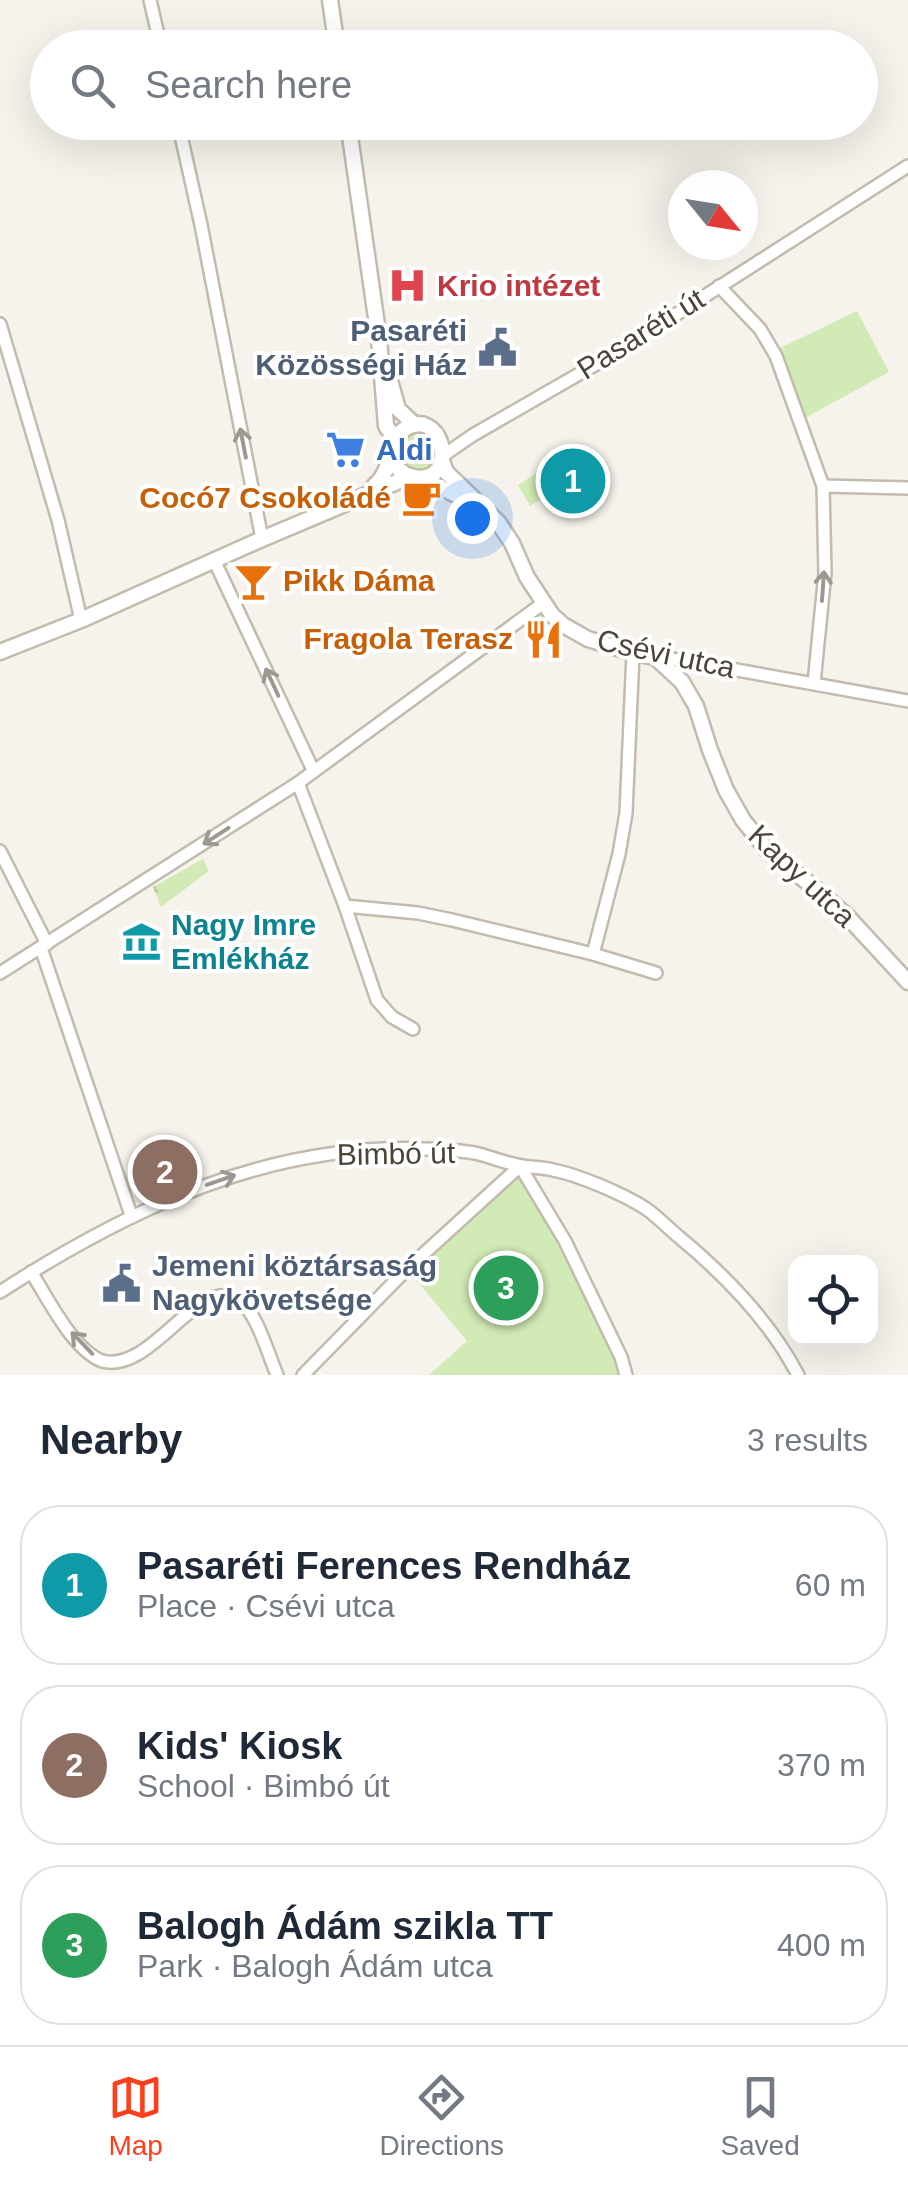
<!DOCTYPE html>
<meta charset="utf-8">
<style>
body{margin:0;font-family:Arial,sans-serif;background:#f6f6f7;color:#1f2937}
.controls{position:absolute;right:30px;bottom:30px;display:grid;overflow:hidden;border-radius:20px;box-shadow:0 10px 40px #0002}
.controls button{width:90px;height:90px;display:grid;place-items:center;padding:0;border:0;border-bottom:2px solid #e0e1e3;background:#fff;color:#1f2937;font:50px sans-serif}
.compass{position:absolute;left:668px;top:170px;width:90px;height:90px;border-radius:50%;background:#fff;box-shadow:0 10px 40px #0002;rotate:120deg}
.you{position:absolute;left:472px;top:518px;width:35px;height:35px;margin:-25px;border:8px solid #fff;border-radius:50%;background:#1a73e8;box-shadow:0 0 0 15px #1a73e833}
.badge{display:grid;place-items:center;width:65px;height:65px;border-radius:50%;background:#fc3f1d;color:#fff;font-size:32px;font-weight:700}
.pin{position:absolute;translate:-50% -50%;border:5px solid #fff;box-shadow:0 2px 10px #0006}
.list{margin:0;padding:0;list-style:none}
h2{display:flex;justify-content:space-between;align-items:center;height:130px;margin:0;padding:0 40px;font-size:42px}
h2 small{font-size:32px;font-weight:400;color:#747a83}
.list li{display:grid;grid-template-columns:65px 1fr auto;gap:30px;align-items:center;box-sizing:border-box;height:160px;margin:0 20px 20px;padding:0 20px;border:2px solid #e0e1e3;border-radius:40px}
.list b{display:block;font-size:38px;white-space:nowrap}
.list p{margin:0;font-size:32px;white-space:nowrap;color:#747a83}
.list em{font-size:32px;font-style:normal;color:#747a83}
.icon{flex:none;width:55px;height:55px;fill:none;stroke:currentColor;stroke-width:2;stroke-linecap:round;stroke-linejoin:round}
.map{position:relative;flex:none;width:908px;height:1375px;overflow:hidden}
.search{position:absolute;background:#fff;box-shadow:0 10px 40px #0002;left:30px;right:30px;top:30px;height:110px;display:flex;align-items:center;gap:25px;box-sizing:border-box;padding:0 35px;border-radius:55px;color:#747a83;font-size:38px}
.sheet{height:670px;background:#fff}
nav{display:flex;justify-content:space-around;align-items:center;box-sizing:border-box;height:140px;border-top:2px solid #e0e1e3;background:#fff;font-size:28px;color:#747a83}
nav a{display:grid;justify-items:center;gap:5px}
nav .on{color:#fc3f1d}
.map>svg:first-child{display:block}
</style>
<div class="map">
<svg width="908" height="1375" viewBox="0 0 908 1375">
<defs>
<pattern id="forest-firs" width="22" height="20" patternUnits="userSpaceOnUse" patternTransform="scale(2.5)"><rect width="22" height="20" fill="#d2eab5"/><path d="M5 1l3.5 6h-7zM16 11l3.5 6h-7z" fill="#b6ca9c"/></pattern>
</defs>
<rect width="100%" height="100%" fill="#f6f3ec"/>
<g fill="#d2eab5">
<path d="M857,311L889,372L805,418L778,349Z"/>
<circle cx="418" cy="452" r="19"/>
<path d="M545,468L558,489L530,506L518,485Z"/>
<path d="M520,1166L565,1241L626,1375H429L467,1341L407,1269Z"/>
</g>
<path fill="url(#forest-firs)" d="M203,859L209,871L161,907L153,887Z"/>
<g fill="none" stroke-linecap="round" stroke-linejoin="round">
<defs>
<g id="minor">
<path d="M150,0L161,48"/>
<path d="M178,122L201,225L262,539"/>
<path d="M719,286L760,329L776,356L823,486L825,573L814,683"/>
<path d="M0,324L58,520L81,620"/>
<path d="M444,455L473,435L619,351L908,166"/>
<path d="M823,486L908,488"/>
<path d="M214,560L313,770"/>
<path d="M655,657L687,661L908,701"/>
<path d="M298,783L345,906L377,1000L392,1017L413,1029"/>
<path d="M0,851L47,944"/>
<path d="M345,906L418,913L452,920L593,954L656,973"/>
<path d="M41,948L131,1215"/>
<path d="M593,954L619,854L626,813L633,653"/>
<path d="M0,973L298,783L542,604"/>
<path d="M520,1166L565,1241L621,1357L626,1375"/>
<path d="M31,1272C48,1298 72,1349 102,1361C155,1375 203,1262 245,1306C259,1321 269,1356 277,1375"/>
<path d="M0,1292C130,1208 267,1143 426,1149C443,1150 462,1150 479,1154C494,1158 508,1164 523,1166C533,1168 543,1167 553,1170C579,1175 623,1194 645,1208C657,1216 668,1228 679,1237C726,1276 770,1321 798,1375"/>
<path d="M303,1375L407,1269L520,1166"/>
</g>
<g id="tertiary">
<path d="M330,0L337,48"/>
<path d="M348,122L379,339L386,426L395,439"/>
<path d="M387,370L398,409L415,425"/>
<path d="M442,461L446,472L498,522L512,543L527,577L552,615L563,625L588,639L633,653L655,657L682,682L696,706L710,750L726,790L743,820L767,850L821,893L847,916L908,982"/>
<path d="M420,478L469,501"/>
<path d="M374,486C395,468 385,445 402,431C442,400 463,486 413,477C401,474 395,467 391,456"/>
<path d="M0,652L81,620L262,539L411,476"/>
</g>
</defs>
<use href="#minor" stroke="#c2bbae" stroke-width="16"/>
<use href="#tertiary" stroke="#c2bbae" stroke-width="19"/>
<use href="#minor" stroke="#fff" stroke-width="11"/>
<use href="#tertiary" stroke="#fff" stroke-width="14"/>
</g>
<defs><path id="oneway-shaft" d="M-6 0H5M1.5-3L5.5 0L1.5 3" fill="none" stroke-width="1.6" stroke-linecap="round" stroke-linejoin="round" transform="scale(2.5)"/></defs>
<g stroke="#9c9892">
<use href="#oneway-shaft" transform="translate(243 443) rotate(-101)"/>
<use href="#oneway-shaft" transform="translate(823 586) rotate(-86)"/>
<use href="#oneway-shaft" transform="translate(272 682) rotate(-115)"/>
<use href="#oneway-shaft" transform="translate(216 836) rotate(147)"/>
<use href="#oneway-shaft" transform="translate(221 1180) rotate(-19)"/>
<use href="#oneway-shaft" transform="translate(82 1343) rotate(-134)"/>
</g>
<defs>
<symbol id="hospital-bare" viewBox="-9 -9 18 18"><path d="M-5-5h3v3.5h4V-5h3V5h-3V1.5h-4V5h-3Z" fill="#e0444e" stroke="#fff" stroke-width="2.5" paint-order="stroke"/></symbol>
<symbol id="civic-bare" viewBox="-9 -9 18 18"><path d="M-.6-6.5H3V-4.5H.6V-3L4-1V1h2V6H-6V1h2V-1L-.6-3ZM-1.2 2.5V6h2.4V2.5Z" fill="#5c6f8a" stroke="#fff" stroke-width="2.5" paint-order="stroke"/></symbol>
<symbol id="supermarket-bare" viewBox="-9 -9 18 18"><path d="M-6-5.5h2.5l.6 2H6L4.5 2H-2.5L-4.4-4H-6ZM-1.5 3.2a1.3 1.3 0 1 0 .1 0ZM3 3.2a1.3 1.3 0 1 0 .1 0Z" fill="#3f7fe0" stroke="#fff" stroke-width="2.5" paint-order="stroke"/></symbol>
<symbol id="cafe-bare" viewBox="-9 -9 18 18"><path d="M-5.5-4.5H6V0H3Q3 3.5 0 3.5H-2.5Q-5.5 3.5-5.5 0ZM3-3.2v2h1.7v-2ZM-6 4.5H4V6H-6Z" fill="#e8710a" stroke="#fff" stroke-width="2.5" paint-order="stroke"/></symbol>
<symbol id="bar-bare" viewBox="-9 -9 18 18"><path d="M-6-5H6L.8 .8V4.5H3.5V6h-7V4.5H-.8V.8Z" fill="#e8710a" stroke="#fff" stroke-width="2.5" paint-order="stroke"/></symbol>
<symbol id="restaurant-bare" viewBox="-9 -9 18 18"><path d="M-5-6h1v4h1v-4h1v4h1v-4h1v5L-1.5 .5V6h-2V.5L-5-1ZM5-6V6H3V1.5H1.5Q1.5-4 5-6Z" fill="#e8710a" stroke="#fff" stroke-width="2.5" paint-order="stroke"/></symbol>
<symbol id="museum-bare" viewBox="-9 -9 18 18"><path d="M0-6L6-3V-2H-6V-3ZM-5-1h2V3h-2ZM-1-1h2V3h-2ZM3-1h2V3H3ZM-6 4H6V6H-6Z" fill="#0f9aa8" stroke="#fff" stroke-width="2.5" paint-order="stroke"/></symbol>
</defs>
<g fill-rule="evenodd">
<use href="#hospital-bare" x="380" y="258" width="55" height="55"/>
<use href="#civic-bare" x="470" y="320" width="55" height="55"/>
<use href="#supermarket-bare" x="318" y="422" width="55" height="55"/>
<use href="#cafe-bare" x="394" y="470" width="55" height="55"/>
<use href="#bar-bare" x="226" y="554" width="55" height="55"/>
<use href="#restaurant-bare" x="516" y="612" width="55" height="55"/>
<use href="#museum-bare" x="114" y="914" width="55" height="55"/>
<use href="#civic-bare" x="94" y="1256" width="55" height="55"/>
</g>
<g text-anchor="middle" stroke-width="8" stroke-linejoin="round" paint-order="stroke">
<g font-size="30" font-weight="bold" fill="#be3a42" stroke="#fff" text-anchor="start">
<text x="437" y="296">Krio intézet</text>
</g>
<g font-size="30" font-weight="bold" fill="#4e5e75" stroke="#fff" text-anchor="end">
<text x="467" y="341">Pasaréti<tspan x="467" dy="34">Közösségi Ház</tspan></text>
<text x="152" y="1276" text-anchor="start">Jemeni köztársaság<tspan x="152" dy="34">Nagykövetsége</tspan></text>
</g>
<g font-size="30" fill="#4b4439" stroke="#fff">
<text transform="translate(641 334) rotate(-32)" y="10">Pasaréti út</text>
<text transform="translate(666 654) rotate(12)" y="10">Csévi utca</text>
<text transform="translate(802 876) rotate(43)" y="10">Kapy utca</text>
<text transform="translate(396 1154) rotate(-1)" y="10">Bimbó út</text>
</g>
<g font-size="30" font-weight="bold" fill="#366cbe" stroke="#fff" text-anchor="start">
<text x="376" y="460">Aldi</text>
</g>
<g font-size="30" font-weight="bold" fill="#c56008" stroke="#fff" text-anchor="end">
<text x="391" y="508">Cocó7 Csokoládé</text>
<text x="283" y="591" text-anchor="start">Pikk Dáma</text>
<text x="513" y="649">Fragola Terasz</text>
</g>
<g font-size="30" font-weight="bold" fill="#0d838f" stroke="#fff" text-anchor="start">
<text x="171" y="935">Nagy Imre<tspan x="171" dy="34">Emlékház</tspan></text>
</g>
</g>
</svg>
<div class="controls">
<button><svg class="icon" aria-label="locate" viewBox="0 0 24 24"><circle cx="12" cy="12" r="6"/><path d="M12 2v4M12 18v4M2 12h4M18 12h4"/></svg></button>
</div>
<svg class="compass" viewBox="-18 -18 36 36"><path d="M0-13l5 13h-10z" fill="#e53935"/><path d="M0 13l5-13h-10z" fill="#747a83"/></svg>
<div class="you"></div>
<div class="pin badge" style="left:573px;top:481px;background:#0f9aa8">1</div>
<div class="pin badge" style="left:165px;top:1172px;background:#8d6e63">2</div>
<div class="pin badge" style="left:506px;top:1288px;background:#2e9e5b">3</div>
<div class="search"><svg class="icon" aria-label="search" viewBox="0 0 24 24"><circle cx="10" cy="10" r="6"/><path d="M15 15l6 6"/></svg>Search here</div>
</div>
<section class="sheet">
<h2>Nearby<small>3 results</small></h2>
<ul class="list">
<li><span class="badge" style="background:#0f9aa8">1</span><div><b>Pasaréti Ferences Rendház</b><p>Place · Csévi utca</p></div><em>60 m</em></li>
<li><span class="badge" style="background:#8d6e63">2</span><div><b>Kids' Kiosk</b><p>School · Bimbó út</p></div><em>370 m</em></li>
<li><span class="badge" style="background:#2e9e5b">3</span><div><b>Balogh Ádám szikla TT</b><p>Park · Balogh Ádám utca</p></div><em>400 m</em></li>
</ul>
</section>
<nav>
<a class="on"><svg class="icon" aria-label="map" viewBox="0 0 24 24"><path d="M3 6l6-2 6 2 6-2v14l-6 2-6-2-6 2zM9 4v14M15 6v14"/></svg>Map</a>
<a><svg class="icon" aria-label="directions" viewBox="0 0 24 24"><path d="M12 3l9 9-9 9-9-9zM9 14v-3h6M13 9l2 2-2 2"/></svg>Directions</a>
<a><svg class="icon" aria-label="saved" viewBox="0 0 24 24"><path d="M7 4h10v16l-5-4-5 4z"/></svg>Saved</a>
</nav>
